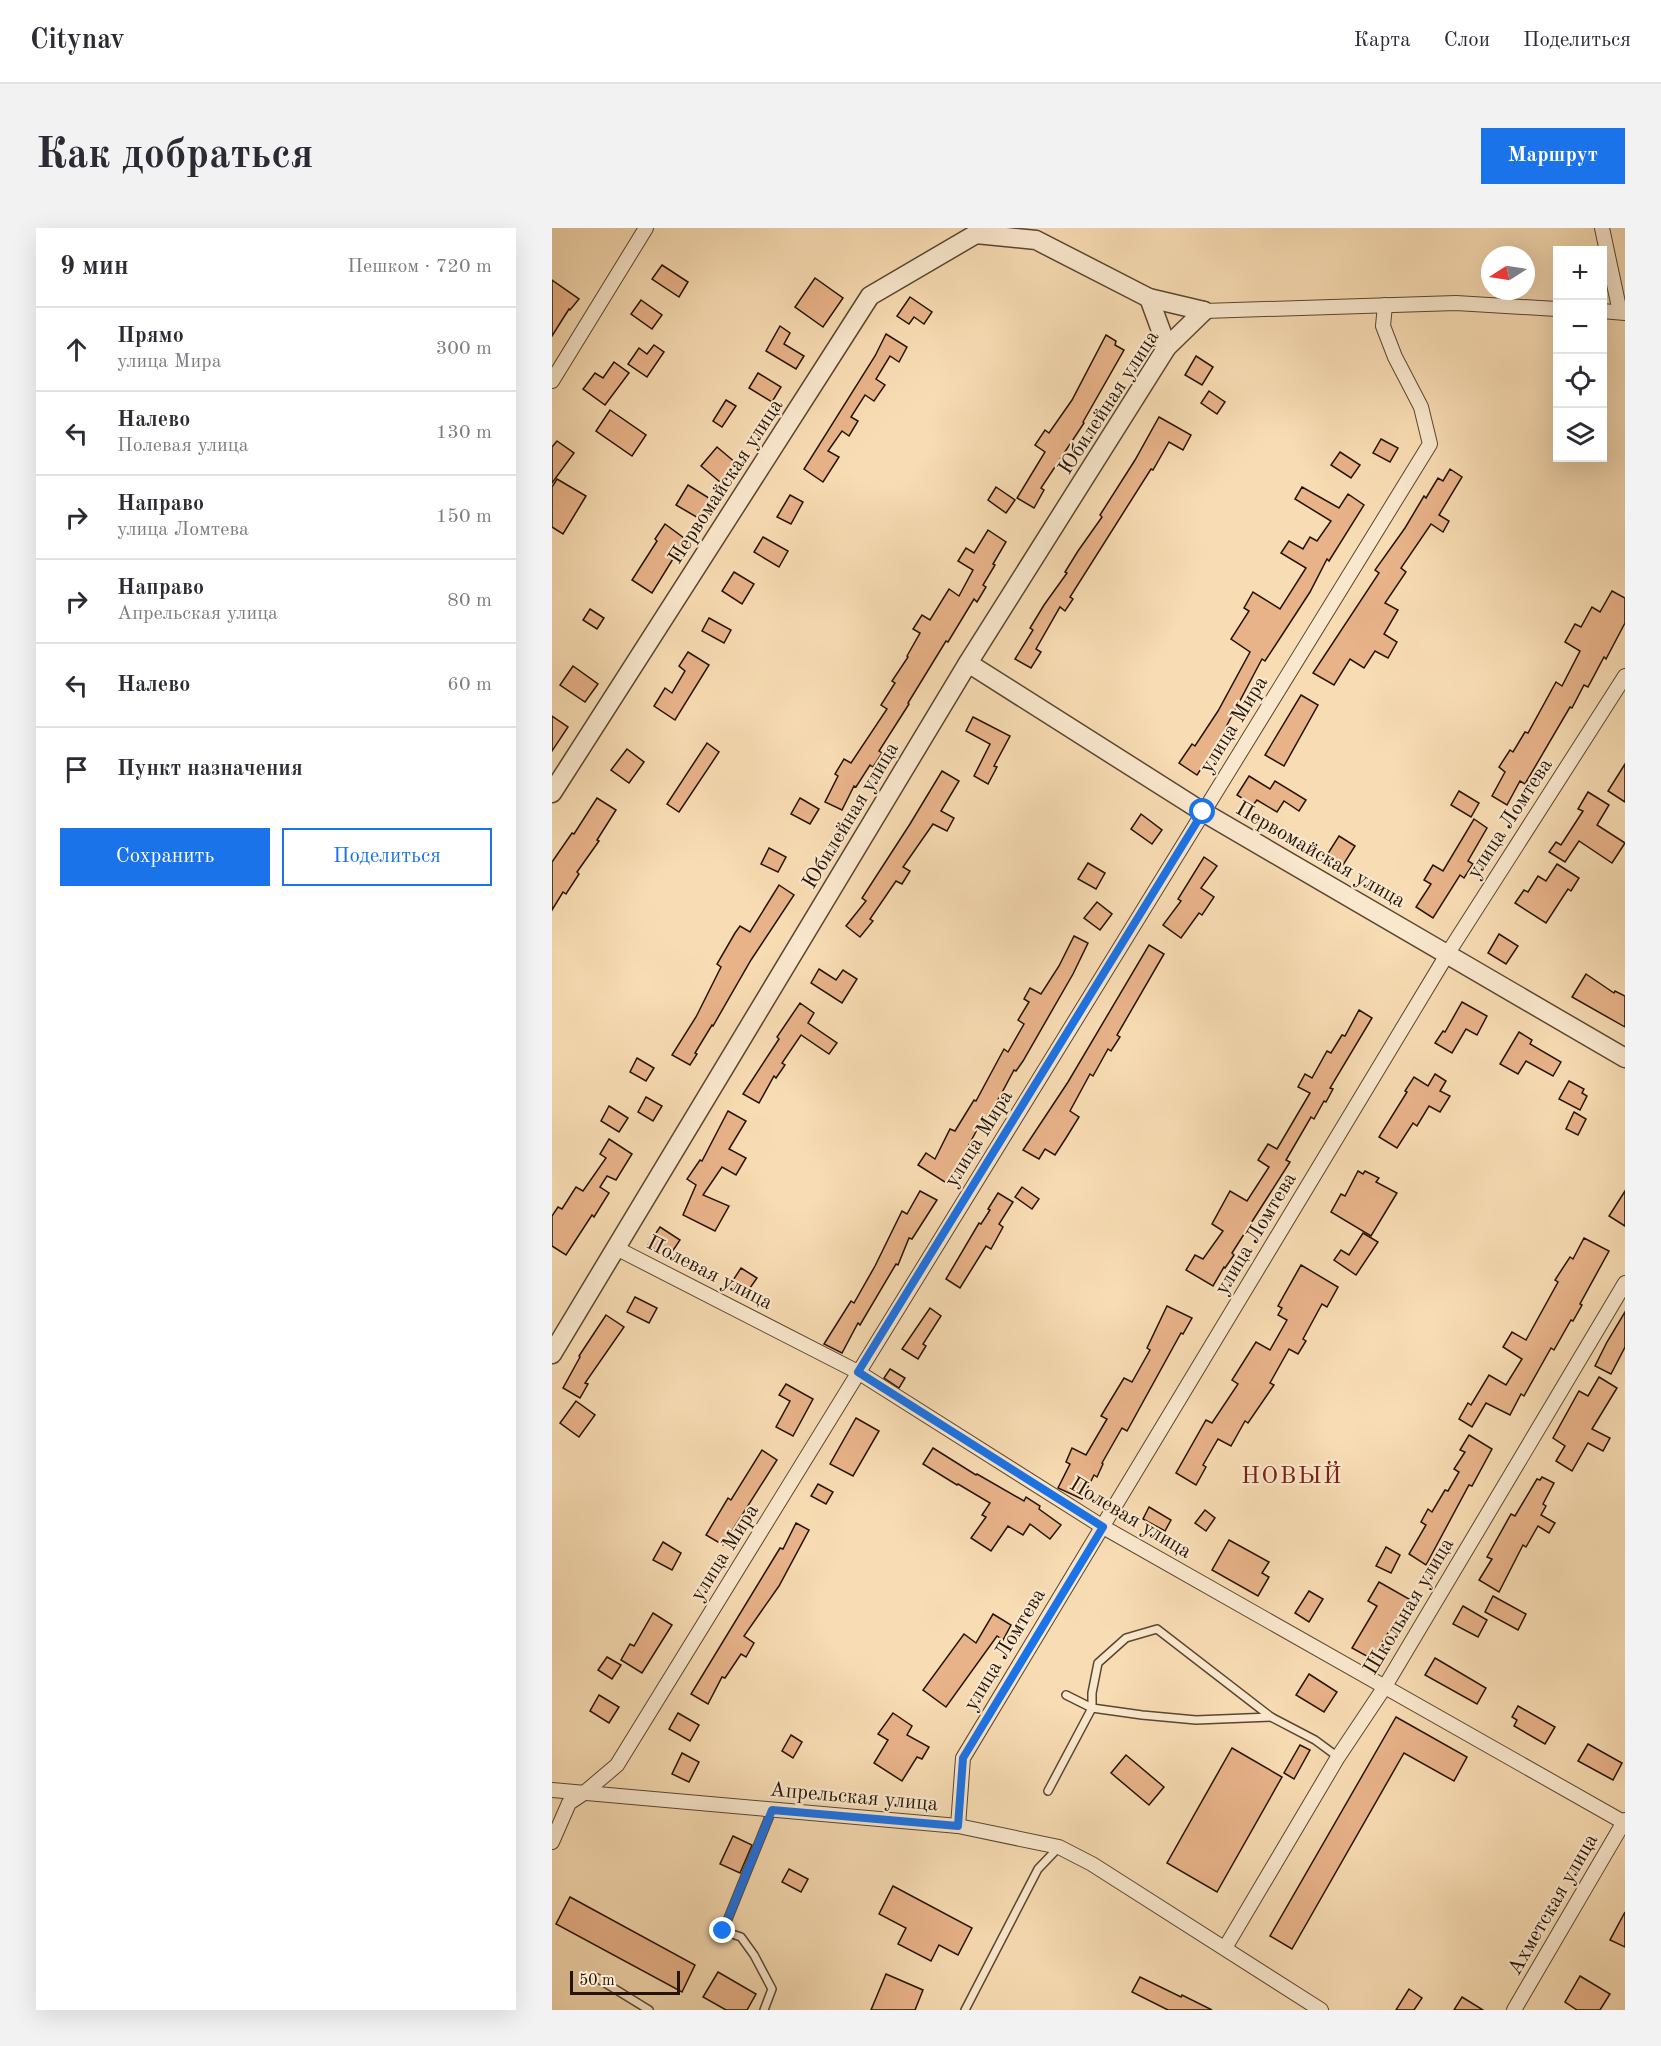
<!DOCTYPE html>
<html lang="ru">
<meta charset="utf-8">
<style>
body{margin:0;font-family:"Old Standard TT",serif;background:#f2f2f3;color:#2b2b33}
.controls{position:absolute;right:18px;top:18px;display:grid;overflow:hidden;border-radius:0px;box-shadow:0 6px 24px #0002}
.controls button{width:54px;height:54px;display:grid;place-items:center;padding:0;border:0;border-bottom:2px solid #e1e1e2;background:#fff;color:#2b2b33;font:30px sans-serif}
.compass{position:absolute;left:929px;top:18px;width:54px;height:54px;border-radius:50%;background:#fff;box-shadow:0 6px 24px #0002;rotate:258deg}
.scale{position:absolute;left:18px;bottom:15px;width:110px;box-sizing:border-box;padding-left:6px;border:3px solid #251405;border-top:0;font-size:16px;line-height:21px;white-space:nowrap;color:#251405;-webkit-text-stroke:4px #fae8ce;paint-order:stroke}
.stop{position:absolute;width:18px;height:18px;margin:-14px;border:4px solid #1a73e8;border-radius:50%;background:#fff}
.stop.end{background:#1a73e8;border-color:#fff;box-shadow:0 2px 6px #0008}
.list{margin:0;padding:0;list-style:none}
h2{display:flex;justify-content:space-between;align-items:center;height:78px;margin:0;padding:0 24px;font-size:26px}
h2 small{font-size:20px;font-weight:400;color:#7c7c81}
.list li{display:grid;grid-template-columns:39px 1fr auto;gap:18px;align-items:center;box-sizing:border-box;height:84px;padding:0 24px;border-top:2px solid #e1e1e2}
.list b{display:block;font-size:22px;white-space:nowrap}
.list p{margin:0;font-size:20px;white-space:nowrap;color:#7c7c81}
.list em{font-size:20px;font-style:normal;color:#7c7c81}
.actions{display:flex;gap:12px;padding:18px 24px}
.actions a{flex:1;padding:14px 0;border:2px solid #1a73e8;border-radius:0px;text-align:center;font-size:21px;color:#1a73e8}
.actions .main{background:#1a73e8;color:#fff}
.icon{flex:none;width:33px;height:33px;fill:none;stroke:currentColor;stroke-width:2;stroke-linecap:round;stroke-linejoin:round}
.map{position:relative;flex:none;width:1073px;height:1782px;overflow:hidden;border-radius:0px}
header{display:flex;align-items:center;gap:36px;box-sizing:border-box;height:84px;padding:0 30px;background:#fff;border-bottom:2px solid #e1e1e2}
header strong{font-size:28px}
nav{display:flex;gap:33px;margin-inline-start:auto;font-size:21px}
.intro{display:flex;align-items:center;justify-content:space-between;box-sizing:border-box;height:144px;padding:0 36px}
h1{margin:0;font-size:42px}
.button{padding:15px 27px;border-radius:0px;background:#1a73e8;color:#fff;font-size:21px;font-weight:700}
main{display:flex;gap:36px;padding:0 36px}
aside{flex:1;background:#fff;border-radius:0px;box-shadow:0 6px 24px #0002}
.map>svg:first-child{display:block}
</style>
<header>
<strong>Citynav</strong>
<nav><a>Карта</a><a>Слои</a><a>Поделиться</a></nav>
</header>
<div class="intro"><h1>Как добраться</h1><a class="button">Маршрут</a></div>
<main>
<aside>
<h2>9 мин<small>Пешком · 720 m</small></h2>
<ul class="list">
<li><svg class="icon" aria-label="ahead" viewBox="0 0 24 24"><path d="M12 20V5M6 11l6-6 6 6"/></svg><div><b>Прямо</b><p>улица Мира</p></div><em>300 m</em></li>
<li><svg class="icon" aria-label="left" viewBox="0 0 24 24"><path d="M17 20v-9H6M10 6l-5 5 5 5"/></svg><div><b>Налево</b><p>Полевая улица</p></div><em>130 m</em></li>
<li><svg class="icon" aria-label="right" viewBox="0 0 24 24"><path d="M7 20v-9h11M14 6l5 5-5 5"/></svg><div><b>Направо</b><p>улица Ломтева</p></div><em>150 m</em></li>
<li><svg class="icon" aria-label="right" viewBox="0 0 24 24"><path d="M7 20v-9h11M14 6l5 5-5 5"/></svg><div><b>Направо</b><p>Апрельская улица</p></div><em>80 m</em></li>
<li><svg class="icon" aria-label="left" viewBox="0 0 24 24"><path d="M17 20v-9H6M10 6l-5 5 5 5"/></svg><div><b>Налево</b></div><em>60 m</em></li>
<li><svg class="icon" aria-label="arrive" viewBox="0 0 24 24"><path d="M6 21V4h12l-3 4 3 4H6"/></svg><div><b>Пункт назначения</b></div></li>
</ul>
<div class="actions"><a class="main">Сохранить</a><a>Поделиться</a></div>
</aside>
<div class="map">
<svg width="1073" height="1782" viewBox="0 0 1073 1782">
<rect width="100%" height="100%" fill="#f8dcb3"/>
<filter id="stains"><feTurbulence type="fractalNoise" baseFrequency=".00333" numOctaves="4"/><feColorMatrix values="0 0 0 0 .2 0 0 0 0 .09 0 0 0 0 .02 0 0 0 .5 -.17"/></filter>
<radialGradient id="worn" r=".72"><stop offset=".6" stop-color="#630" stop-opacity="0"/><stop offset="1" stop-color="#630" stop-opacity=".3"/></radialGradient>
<g fill="#e9b38a" stroke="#251405" stroke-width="1.5">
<path d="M110,37L136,54L127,69L100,51Z"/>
<path d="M263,50L291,70L271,99L243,79Z"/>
<path d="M0,52L27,71L18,82L17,81L0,108Z"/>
<path d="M358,69L380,84L372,96L362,89L357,96L345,88Z"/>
<path d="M89,72L110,87L100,101L79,86Z"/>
<path d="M228,98L238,105L232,116L252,128L244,141L214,123Z"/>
<path d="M334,106L355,119L347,134L338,128L324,151L333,157L322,173L313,167L299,189L306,193L297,208L290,203L276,223L287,229L271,254L252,241L323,128Z"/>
<path d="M554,107L564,113L563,117L572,122L531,194L532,195L489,260L492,262L482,280L465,270L493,224L483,217L493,202L497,205L520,172Z"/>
<path d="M102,117L112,124L95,149L76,136L87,120L95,126Z"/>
<path d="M644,128L661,139L650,157L633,147Z"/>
<path d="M62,134L77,145L53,177L31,161L43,145L51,150Z"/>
<path d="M206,145L229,159L220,174L197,160Z"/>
<path d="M657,163L673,174L665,186L649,175Z"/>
<path d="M174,172L184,178L170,199L161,193Z"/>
<path d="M58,182L94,207L80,228L44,203Z"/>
<path d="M607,189L639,207L631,222L617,214L601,242L599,241L518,369L521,371L513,383L508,379L484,421L489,424L479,440L463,431L481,402L478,400L492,377L515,345L513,344L526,323L550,289L548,287L583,232Z"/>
<path d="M829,211L846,220L838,234L821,225Z"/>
<path d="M5,213L22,225L0,255V219Z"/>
<path d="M165,219L184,235L168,254L149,238Z"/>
<path d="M788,224L808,237L799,250L779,237Z"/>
<path d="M898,241L910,249L887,287L897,293L891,304L879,296L849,340L854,344L833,375L846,382L832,406L845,414L836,430L823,423L812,440L798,431L782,457L761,445L827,345L823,342L853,300L872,268L874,270L886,250L891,253Z"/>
<path d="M5,251L34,268L11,306L0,299V259Z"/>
<path d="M136,257L160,272L148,291L124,277Z"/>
<path d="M444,259L463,272L454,285L436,272Z"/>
<path d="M750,259L787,280L796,266L812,277L777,333L775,331L758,364L732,404L713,433L710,431L673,501L675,502L645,547L627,535L640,516L643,518L666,483L698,424L679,411L697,383L692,380L701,364L728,381L754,340L729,325L737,313L751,321L758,309L765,313L779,293L743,271Z"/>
<path d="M238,267L251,274L239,296L225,289Z"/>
<path d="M113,296L136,313L126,327L124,326L100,365L80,352L105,313L103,311Z"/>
<path d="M436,302L454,314L441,336L443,337L431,357L434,359L425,374L422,371L396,414L394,413L356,475L357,476L327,523L330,525L321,539L318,537L304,559L302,558L290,582L273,574L286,548L283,546L292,531L299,535L335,481L329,477L343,455L340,453L356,429L355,428L368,405L361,401L370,387L378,392L397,361L407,368L421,342L406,333L414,320L422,325Z"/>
<path d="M211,309L236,323L227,339L202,324Z"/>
<path d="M182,344L202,356L190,376L170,363Z"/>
<path d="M1060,363L1073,370V395L1054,431L1052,429L1036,459L1032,457L1020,480L1018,479L973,556L968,553L955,577L940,568L953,544L947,539L958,522L961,524L973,504L976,505L1004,454L1010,458L1028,423L1013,414L1023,396L1029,399L1040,379L1048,384Z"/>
<path d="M38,381L52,390L45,401L31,392Z"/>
<path d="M157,390L179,402L172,415L150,403Z"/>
<path d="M136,424L157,437L123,492L102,478L113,460L120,465L133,443L127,438Z"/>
<path d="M21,438L46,456L33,474L8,457Z"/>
<path d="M749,467L766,477L732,538L713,527Z"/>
<path d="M0,488L16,499L0,523Z"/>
<path d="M421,489L458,508L442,538L445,539L436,556L422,548L438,516L414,503Z"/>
<path d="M155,515L167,524L127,584L115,576Z"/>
<path d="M75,521L92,534L77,555L59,542Z"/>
<path d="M1073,536V574L1056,563Z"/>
<path d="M390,543L407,553L389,583L402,590L395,603L381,596L351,639L358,643L350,656L344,653L318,691L321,693L308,709L294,698L314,673L310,670L358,596Z"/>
<path d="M697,548L718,561L723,553L754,572L747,583L732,573L725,584L705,572L701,577L685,567Z"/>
<path d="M907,563L927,575L919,589L899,577Z"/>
<path d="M1036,564L1057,577L1045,597L1073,615L1060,635L1027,613L1013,634L997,624L1004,614L1009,617L1031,583L1026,581Z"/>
<path d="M45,570L64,582L45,612L47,613L25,644L27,646L14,666L11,664L0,682V634L20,605L22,606Z"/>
<path d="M248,570L267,581L258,596L239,586Z"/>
<path d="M589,586L610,602L600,616L579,601Z"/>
<path d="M922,591L935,600L916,633L921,636L912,650L908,647L881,690L864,679L879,656L872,652L881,637L891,643Z"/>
<path d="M787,608L803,618L791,637L775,627Z"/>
<path d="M217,620L234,629L226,644L209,636Z"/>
<path d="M652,629L665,638L649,660L662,669L650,687L647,685L629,710L611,697L629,673L626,671Z"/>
<path d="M536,635L553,645L544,661L526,651Z"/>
<path d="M1005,636L1027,650L1019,663L1016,661L994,695L963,675L972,662L976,664L986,648L994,653Z"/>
<path d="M227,657L242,667L199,732L161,798L160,797L143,825L145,826L138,837L120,827L144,789L169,739L165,736L183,705L188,698L198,704Z"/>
<path d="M545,674L560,686L548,702L532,690Z"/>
<path d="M947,706L966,718L954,736L936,725Z"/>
<path d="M522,708L536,715L521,746L471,833L464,843L462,842L447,870L428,899L427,898L396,956L366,937L374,925L383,931L398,901L403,903L422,872L424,873L452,821L456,824L472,796L466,792L477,774L472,771L478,760L489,766L507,738Z"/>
<path d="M597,717L612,726L565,807L568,809L559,823L556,821L541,848L538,846L518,883L527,889L514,910L503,927L493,921L487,931L471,922L516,854Z"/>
<path d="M267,741L284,752L291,742L305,751L290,775L259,755Z"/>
<path d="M1034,746L1062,765L1063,763L1073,768V799L1020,769Z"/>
<path d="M910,774L935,788L925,807L914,801L900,825L883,815L891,803L893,804Z"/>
<path d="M248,775L262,785L256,795L285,815L277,826L249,807L230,835L233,837L224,850L222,848L207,875L191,866L227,811L225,809Z"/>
<path d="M807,782L820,790L778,860L781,861L774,874L772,873L762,891L759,889L734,932L738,934L680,1025L682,1027L673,1040L672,1039L661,1058L634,1042L643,1027L651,1031L671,1003L660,996L678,963L695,973L717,939L706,932L716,916L725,921L758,865L746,859L753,846L760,850L775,823L779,825L790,807L793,808Z"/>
<path d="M967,804L980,812L978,816L1009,834L1001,848L974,833L966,846L948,836Z"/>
<path d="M85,830L102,840L94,853L78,844Z"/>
<path d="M883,846L894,853L888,863L898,868L888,884L877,878L865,898L861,895L845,920L827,909L855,864L853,863L862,849L876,858Z"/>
<path d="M1017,853L1032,861L1030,865L1035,868L1028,882L1007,871Z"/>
<path d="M94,869L110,878L101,893L86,884Z"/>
<path d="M57,878L76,890L67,904L49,893Z"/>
<path d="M176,883L194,893L177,921L194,930L184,947L170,939L151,967L177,978L163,1003L131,987L144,957L135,951L148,932L150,933Z"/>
<path d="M1022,884L1034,891L1026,907L1014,901Z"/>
<path d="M57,911L80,926L64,952L55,948L48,959L57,965L42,989L40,987L14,1027L0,1018V988L6,979L10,981L24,959L31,963L54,930L48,926Z"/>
<path d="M806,943L811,946L813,943L827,950L824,954L845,965L819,1008L779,984L789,966L793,968Z"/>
<path d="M470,959L487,971L480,981L463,969Z"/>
<path d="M368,963L385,972L360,1011L357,1010L346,1037L344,1036L308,1097L306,1095L290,1125L272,1116L299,1073L302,1075L323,1038L350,983L355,986Z"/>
<path d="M1073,963V998L1057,988Z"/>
<path d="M446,965L461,974L447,996L451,999L439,1021L434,1018L408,1060L394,1051L427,995L429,996L438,982L436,981Z"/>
<path d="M108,999L128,1012L116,1030L96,1017Z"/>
<path d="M811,1005L826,1014L804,1047L782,1032L789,1022L797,1027Z"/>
<path d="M1032,1010L1057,1023L1028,1076L1030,1077L1021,1093L1019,1092L1002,1122L999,1120L972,1168L969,1166L958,1187L934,1175L920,1199L907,1191L916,1175L919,1177L937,1147L954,1157L970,1131L951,1119L960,1104L974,1112L1006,1054L1003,1052L1018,1029L1021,1031Z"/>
<path d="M749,1037L786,1059L775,1079L770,1076L751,1111L754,1113L746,1126L737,1121L718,1155L722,1157L696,1195L693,1193L679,1218L666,1211L651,1237L654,1239L644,1257L624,1245L654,1192L660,1195L686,1156L680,1152L704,1114L718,1122L735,1092L726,1087L730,1080L726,1078Z"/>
<path d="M189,1040L205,1050L191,1070L176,1060Z"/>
<path d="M83,1069L105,1080L97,1095L75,1084Z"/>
<path d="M615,1078L640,1090L631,1106L629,1105L575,1203L570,1200L550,1235L551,1236L545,1249L542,1247L530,1271L506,1260L518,1236L514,1234L520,1220L534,1227L555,1191L549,1188L572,1150L580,1154L598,1122L595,1120Z"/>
<path d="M378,1080L389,1088L371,1116L374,1118L366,1131L350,1121Z"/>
<path d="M1073,1084V1119L1059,1146L1043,1138L1055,1114Z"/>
<path d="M54,1087L72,1099L33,1155L36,1156L28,1170L11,1160L28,1129L27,1128Z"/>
<path d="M338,1141L353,1150L347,1160L332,1150Z"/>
<path d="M1047,1149L1065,1160L1040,1201L1058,1210L1051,1223L1036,1215L1020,1243L1004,1233L1013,1218L1001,1210L1027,1163L1036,1168Z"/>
<path d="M234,1156L261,1171L241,1208L224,1199L238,1173L227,1167Z"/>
<path d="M24,1173L43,1187L27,1209L8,1195Z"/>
<path d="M304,1190L327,1203L301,1248L278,1236Z"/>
<path d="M917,1207L940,1221L920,1258L917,1257L874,1337L857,1326L874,1297L869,1294L876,1281L880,1284L893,1262L896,1263L907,1244L902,1241L913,1224L908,1222Z"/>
<path d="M381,1220L424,1247L425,1246L472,1273L474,1269L488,1278L487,1281L509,1297L498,1311L478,1296L471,1307L456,1298L439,1323L419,1310L434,1289L430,1287L438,1275L406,1256L405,1257L371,1236Z"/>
<path d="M210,1222L225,1232L171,1317L154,1307L176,1270L179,1272Z"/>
<path d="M990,1249L1002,1255L991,1276L994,1278L989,1287L1003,1295L997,1305L986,1298L974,1319L971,1317L947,1364L927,1352L940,1331L935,1329L959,1286L963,1288L985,1251L988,1252Z"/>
<path d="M266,1256L281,1264L274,1276L259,1268Z"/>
<path d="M597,1279L619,1292L613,1303L591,1291Z"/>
<path d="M653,1282L663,1290L654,1303L643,1295Z"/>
<path d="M244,1295L257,1302L227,1358L192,1408L202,1415L194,1429L189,1426L173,1450L170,1449L156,1476L139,1466L228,1320L231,1321Z"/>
<path d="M677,1312L717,1334L710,1345L717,1349L706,1368L660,1342Z"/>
<path d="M111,1314L129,1325L120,1342L101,1332Z"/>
<path d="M834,1319L848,1327L839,1345L824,1338Z"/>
<path d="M827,1354L857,1371L820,1431L800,1420L825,1378L816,1373Z"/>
<path d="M757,1363L771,1371L757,1394L743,1385Z"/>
<path d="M941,1368L974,1386L966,1402L933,1384Z"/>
<path d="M911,1378L935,1392L926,1409L901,1396Z"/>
<path d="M101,1385L120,1397L90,1445L69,1432L78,1416L82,1418Z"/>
<path d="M441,1386L459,1397L451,1412L445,1408L394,1479L371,1462L412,1406L424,1415Z"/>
<path d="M55,1429L69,1437L60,1451L46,1442Z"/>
<path d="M883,1430L934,1460L925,1476L873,1447Z"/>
<path d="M757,1446L785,1464L772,1484L744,1467Z"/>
<path d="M47,1467L67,1479L57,1495L38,1483Z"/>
<path d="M966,1478L1003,1499L993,1516L962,1498L965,1492L960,1489Z"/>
<path d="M126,1485L147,1497L138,1513L117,1501Z"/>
<path d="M341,1485L360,1498L355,1507L377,1519L370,1531L365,1529L350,1553L322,1535L336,1512L326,1506Z"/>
<path d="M844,1489L915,1529L902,1553L852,1525L740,1721L718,1708Z"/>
<path d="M239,1507L250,1514L241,1530L230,1523Z"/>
<path d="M1036,1516L1070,1535L1061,1552L1026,1533Z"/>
<path d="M748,1517L758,1522L742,1551L732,1545Z"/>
<path d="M680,1520L730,1549L665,1664L615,1635Z"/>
<path d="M130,1525L147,1534L137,1554L120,1546Z"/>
<path d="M574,1527L612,1559L597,1577L559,1545Z"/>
<path d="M181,1608L200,1617L188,1645L168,1636Z"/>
<path d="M237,1641L256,1651L249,1664L230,1654Z"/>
<path d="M341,1658L420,1700L406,1727L387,1717L379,1733L346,1716L354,1700L327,1686Z"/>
<path d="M18,1669L143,1737L130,1764L4,1696Z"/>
<path d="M1073,1684V1719L1058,1712Z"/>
<path d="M166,1744L204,1766L195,1782H174L151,1769Z"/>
<path d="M334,1746L371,1762L363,1782H319Z"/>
<path d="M1028,1748L1058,1766L1048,1782H1025L1013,1774Z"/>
<path d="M588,1749L629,1769L630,1767L660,1782H616L580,1764Z"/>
<path d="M857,1761L870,1770L862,1782H844Z"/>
<path d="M910,1769L931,1782H902Z"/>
</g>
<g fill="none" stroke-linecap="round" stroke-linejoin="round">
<defs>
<g id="service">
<path d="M514,1467L540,1480L590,1487L644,1492L719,1489"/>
<path d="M496,1563L540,1480V1465L546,1435L574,1410L605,1401L719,1489L763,1512L786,1529"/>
<path d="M45,1750L97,1782"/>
<path d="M212,1782L220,1761L202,1727L189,1709L171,1703L220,1582"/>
<path d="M413,1782L486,1641L507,1619"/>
</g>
<g id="minor">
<path d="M1050,0L1068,84"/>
<path d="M652,83L904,75L1005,81"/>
<path d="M1050,83L1073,85"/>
<path d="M0,153L94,0"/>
<path d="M64,1020L306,1144L551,1299L1073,1595"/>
<path d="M0,1562L406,1598L507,1619L540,1636L769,1782"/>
<path d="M406,1598L411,1530L896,725L1073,448"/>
<path d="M0,1614L17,1575L32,1565L65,1537L878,216L869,179L843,129L831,98L833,77"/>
<path d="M673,1720L786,1529L832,1460L1073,1055"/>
<path d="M962,1782L1073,1592"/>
</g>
<g id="tertiary">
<path d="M597,70L615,119"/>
<path d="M416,435L651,584L1073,830"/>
<path d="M0,565L318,68L424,6L484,12L597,70L652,83"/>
<path d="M0,1126L416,435L615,119L652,83"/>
</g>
</defs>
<use href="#service" stroke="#5a4630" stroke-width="10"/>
<use href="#minor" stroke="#5a4630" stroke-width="16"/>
<use href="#tertiary" stroke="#5a4630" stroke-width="21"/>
<use href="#service" stroke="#fae8ce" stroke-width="7"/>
<use href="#minor" stroke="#fae8ce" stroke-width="14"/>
<use href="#tertiary" stroke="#fae8ce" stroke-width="18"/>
</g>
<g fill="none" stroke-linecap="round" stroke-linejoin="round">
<path stroke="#1a73e8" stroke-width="8" d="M171,1703L220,1582L406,1598L411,1530L551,1299L306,1144L651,584"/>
</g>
<g text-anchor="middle" stroke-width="4.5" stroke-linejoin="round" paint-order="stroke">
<g font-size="21" fill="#251405" stroke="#fae8ce">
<text transform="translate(556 174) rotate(-57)" y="7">Юбилейная улица</text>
<text transform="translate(173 253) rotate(-57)" y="7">Первомайская улица</text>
<text transform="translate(681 496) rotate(-58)" y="7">улица Мира</text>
<text transform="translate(298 587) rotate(-59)" y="7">Юбилейная улица</text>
<text transform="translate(957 590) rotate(-57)" y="7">улица Ломтева</text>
<text transform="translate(769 626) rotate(30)" y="7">Первомайская улица</text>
<text transform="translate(426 910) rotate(-58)" y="7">улица Мира</text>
<text transform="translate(703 1005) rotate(-59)" y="7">улица Ломтева</text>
<text transform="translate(158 1044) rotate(27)" y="7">Полевая улица</text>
<text transform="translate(579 1289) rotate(31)" y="7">Полевая улица</text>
<text transform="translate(172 1324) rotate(-58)" y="7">улица Мира</text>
<text transform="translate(856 1378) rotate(-59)" y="7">Школьная улица</text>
<text transform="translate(452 1421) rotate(-59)" y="7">улица Ломтева</text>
<text transform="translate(302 1568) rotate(5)" y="7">Апрельская улица</text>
<text transform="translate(1000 1676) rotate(-60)" y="7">Ахметская улица</text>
</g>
<g font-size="24" letter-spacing="1.5" fill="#7a1f14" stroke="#fae8ce">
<text x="740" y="1255">НОВЫЙ</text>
</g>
</g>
<rect width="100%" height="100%" filter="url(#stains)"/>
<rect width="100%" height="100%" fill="url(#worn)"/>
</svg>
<div class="controls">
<button>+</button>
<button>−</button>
<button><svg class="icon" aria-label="locate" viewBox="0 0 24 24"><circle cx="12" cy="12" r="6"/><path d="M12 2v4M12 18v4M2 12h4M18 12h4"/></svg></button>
<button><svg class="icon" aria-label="layers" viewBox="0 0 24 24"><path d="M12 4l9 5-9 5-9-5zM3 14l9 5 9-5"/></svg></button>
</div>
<svg class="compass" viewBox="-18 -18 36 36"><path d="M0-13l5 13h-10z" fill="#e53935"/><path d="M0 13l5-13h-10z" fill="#7c7c81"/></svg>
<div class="scale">50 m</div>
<div class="stop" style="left:651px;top:584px"></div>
<div class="stop end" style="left:171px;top:1703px"></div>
</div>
</main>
